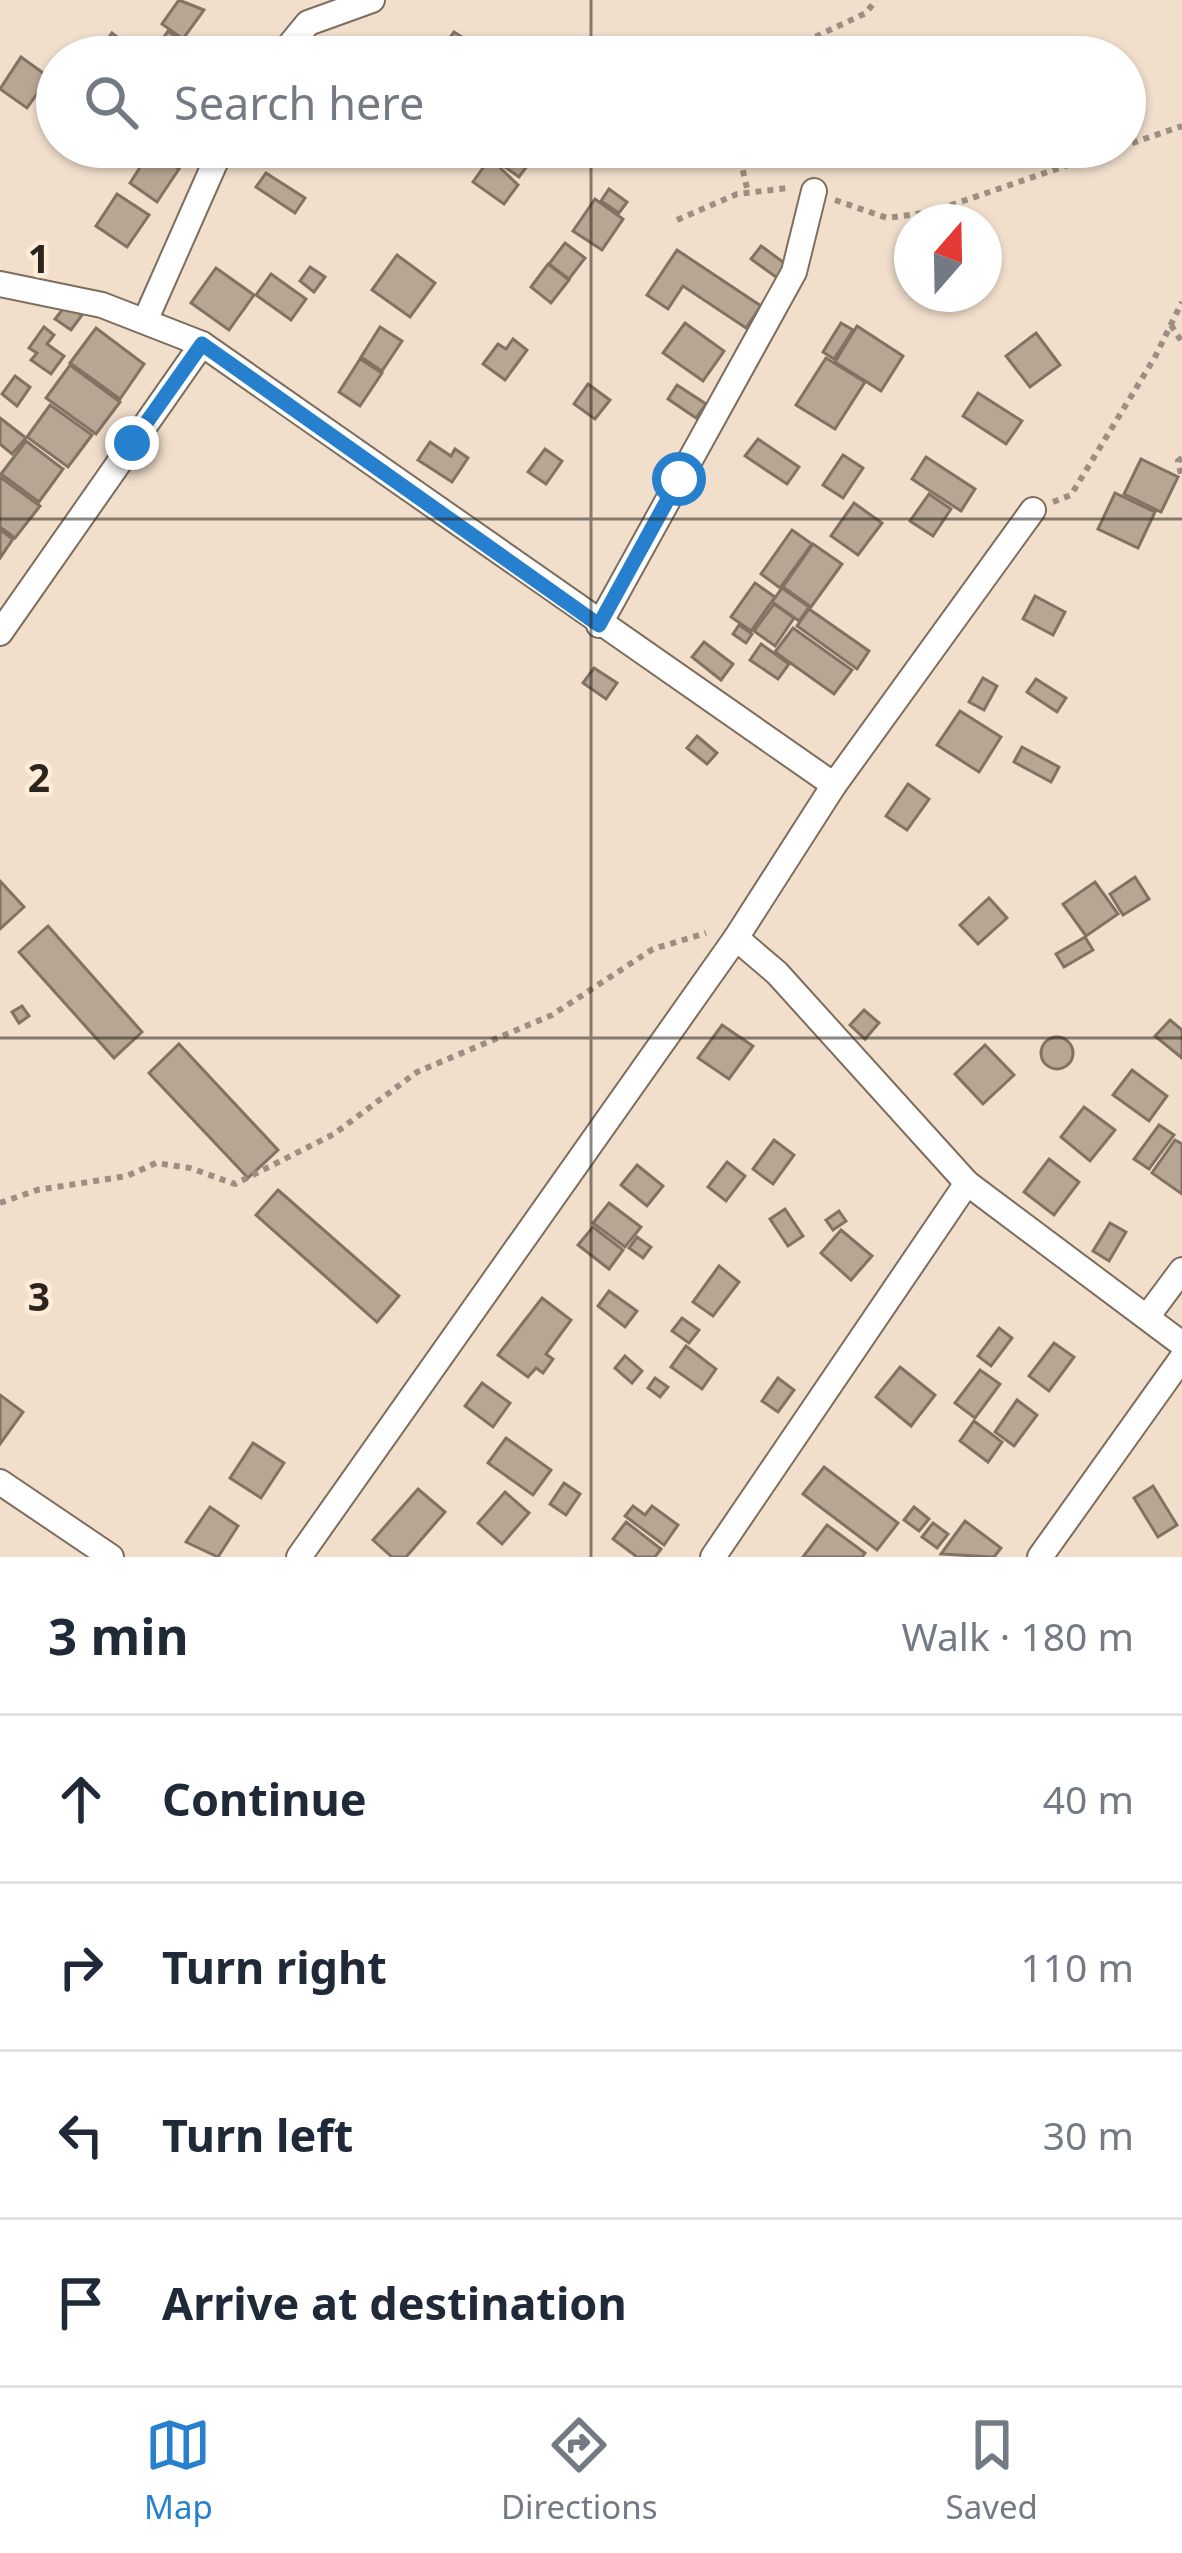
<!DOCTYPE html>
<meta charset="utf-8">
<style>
body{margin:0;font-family:"Noto Sans",sans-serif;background:#f2f2f3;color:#1f2937}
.compass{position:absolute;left:894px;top:204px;width:108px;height:108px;border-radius:50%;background:#fff;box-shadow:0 3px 9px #0004;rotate:20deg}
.stop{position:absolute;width:36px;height:36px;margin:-27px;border:9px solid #2680cd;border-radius:50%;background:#fff}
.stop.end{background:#2680cd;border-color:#fff;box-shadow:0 3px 12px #0008}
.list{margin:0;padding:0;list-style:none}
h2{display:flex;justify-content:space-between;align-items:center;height:156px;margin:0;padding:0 48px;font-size:51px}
h2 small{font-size:39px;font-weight:400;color:#747a83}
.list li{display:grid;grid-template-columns:78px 1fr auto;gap:36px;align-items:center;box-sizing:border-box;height:168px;padding:0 48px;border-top:3px solid #e0e1e3}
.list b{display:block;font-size:45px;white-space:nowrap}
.list em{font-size:39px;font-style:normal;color:#747a83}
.icon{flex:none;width:66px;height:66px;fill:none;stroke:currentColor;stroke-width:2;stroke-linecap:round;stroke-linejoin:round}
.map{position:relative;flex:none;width:1182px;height:1557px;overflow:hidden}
.search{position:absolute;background:#fff;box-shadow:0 3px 9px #0004;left:36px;right:36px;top:36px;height:132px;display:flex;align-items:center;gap:30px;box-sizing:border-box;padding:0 42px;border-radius:66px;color:#747a83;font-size:45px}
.sheet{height:828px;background:#fff}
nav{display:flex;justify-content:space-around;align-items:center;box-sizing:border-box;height:168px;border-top:3px solid #e0e1e3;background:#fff;font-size:33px;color:#747a83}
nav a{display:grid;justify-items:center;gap:6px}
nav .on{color:#2680cd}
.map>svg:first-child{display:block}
</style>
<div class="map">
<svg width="1182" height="1557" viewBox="0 0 1182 1557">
<rect width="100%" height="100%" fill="#f1dfcc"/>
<g fill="#b7a694" stroke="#827261" stroke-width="3">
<path d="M179,0L204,10L183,39L162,24Z"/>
<path d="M168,31L200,54L198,57H150Z"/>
<path d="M454,32L476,46L468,57H436Z"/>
<path d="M112,33L138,54L136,57H116L102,47Z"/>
<path d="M21,57L57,83L55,103L39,91L27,108L0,89Z"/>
<path d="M386,147H412L400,164L383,152Z"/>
<path d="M492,147H518L533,158L519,177L487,154Z"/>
<path d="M151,150L179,169L157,202L130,183Z"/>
<path d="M490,158L518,185L504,204L473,182Z"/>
<path d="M266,173L305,198L295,213L256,187Z"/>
<path d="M609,189L627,202L619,213L601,201Z"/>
<path d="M117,194L149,215L127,247L96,226Z"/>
<path d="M595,199L623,219L602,250L573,231Z"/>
<path d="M565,243L585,258L569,279L549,264Z"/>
<path d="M761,246L790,267L780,280L751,259Z"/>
<path d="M677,250L761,306L746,328L683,286L668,309L647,295Z"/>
<path d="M397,255L435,283L410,317L372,290Z"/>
<path d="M548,264L569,280L551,303L531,287Z"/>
<path d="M310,267L325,277L314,292L300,281Z"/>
<path d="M216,268L254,295L229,330L191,303Z"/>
<path d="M271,274L306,299L291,320L256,295Z"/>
<path d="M67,304L82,315L71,330L55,319Z"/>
<path d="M685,323L724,351L703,381L663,353Z"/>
<path d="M841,323L853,330L834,359L823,352Z"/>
<path d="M857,326L903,356L881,391L835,362Z"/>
<path d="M44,327L54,335L47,344L64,356L51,374L31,360L37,353L29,348Z"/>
<path d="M380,327L402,341L382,371L361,357Z"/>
<path d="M96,328L144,364L120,399L70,363Z"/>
<path d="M1036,333L1060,365L1030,387L1006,356Z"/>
<path d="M513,339L527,350L505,380L483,364L498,344L506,349Z"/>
<path d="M826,358L865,382L835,429L796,405Z"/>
<path d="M360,359L382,373L360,406L339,392Z"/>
<path d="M70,365L120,402L96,434L46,398Z"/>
<path d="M15,376L30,387L17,406L2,394Z"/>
<path d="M588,384L610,400L595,419L574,404Z"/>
<path d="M677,385L706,404L696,418L668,399Z"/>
<path d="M978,393L1022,421L1006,444L963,416Z"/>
<path d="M50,405L92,435L68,467L27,437Z"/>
<path d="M0,418L26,438L12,454L0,444Z"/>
<path d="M758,439L799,467L787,484L745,456Z"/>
<path d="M26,441L63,469L39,502L1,474Z"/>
<path d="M430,442L451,456L455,449L468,458L452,482L418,460Z"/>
<path d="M545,449L562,461L546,484L528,472Z"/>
<path d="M843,455L863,468L843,498L823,485Z"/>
<path d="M926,457L975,489L961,511L912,479Z"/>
<path d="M1141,459L1178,477L1161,512L1124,494Z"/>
<path d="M0,477L40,506L15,538L0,527Z"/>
<path d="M1115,493L1155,512L1138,548L1098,529Z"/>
<path d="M929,494L951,509L933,536L910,521Z"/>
<path d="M854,503L882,523L858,555L831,536Z"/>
<path d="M0,530L13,539L0,558Z"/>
<path d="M792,530L812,544L780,588L761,574Z"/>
<path d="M813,544L842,564L811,607L783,587Z"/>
<path d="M755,583L775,597L751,631L731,617Z"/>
<path d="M782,588L809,607L799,621L772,602Z"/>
<path d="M1035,596L1065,612L1053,635L1023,619Z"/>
<path d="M774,604L794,618L775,646L754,631Z"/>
<path d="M809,609L869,651L857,669L797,626Z"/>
<path d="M739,625L752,634L746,643L733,634Z"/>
<path d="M793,628L852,670L834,694L775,652Z"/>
<path d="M704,642L733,664L721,680L692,657Z"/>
<path d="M761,644L789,664L778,679L750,660Z"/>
<path d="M594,668L617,683L606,699L583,683Z"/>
<path d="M983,678L997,686L984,710L969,702Z"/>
<path d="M1036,679L1066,698L1057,712L1027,692Z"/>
<path d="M960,711L1001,737L979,772L937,745Z"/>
<path d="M697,736L717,753L707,764L687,748Z"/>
<path d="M1022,747L1059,767L1051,782L1014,762Z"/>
<path d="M908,784L929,799L907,830L886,816Z"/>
<path d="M1135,877L1149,899L1123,915L1110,894Z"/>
<path d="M0,881L24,907L0,929Z"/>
<path d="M1095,882L1118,914L1086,936L1063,904Z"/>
<path d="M989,898L1007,918L978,944L960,925Z"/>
<path d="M48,926L142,1032L114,1058L19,952Z"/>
<path d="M1085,937L1093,950L1064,967L1056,954Z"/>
<path d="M22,1006L29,1016L19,1023L12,1012Z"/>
<path d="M864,1010L879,1023L865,1039L850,1025Z"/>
<path d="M1170,1020L1182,1030V1058L1155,1036Z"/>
<path d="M722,1025L753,1046L729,1079L698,1058Z"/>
<circle cx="1057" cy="1053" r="16"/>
<path d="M179,1044L278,1150L248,1178L149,1073Z"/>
<path d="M985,1045L1014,1075L983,1104L955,1074Z"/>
<path d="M1132,1070L1167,1096L1149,1121L1113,1095Z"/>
<path d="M1084,1107L1115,1130L1090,1161L1061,1137Z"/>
<path d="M1159,1125L1174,1135L1149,1169L1134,1159Z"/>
<path d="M774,1140L794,1155L773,1184L753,1169Z"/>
<path d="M1175,1140L1182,1144V1194L1152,1173Z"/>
<path d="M1049,1159L1079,1182L1054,1215L1024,1192Z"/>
<path d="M727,1162L745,1176L726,1201L708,1187Z"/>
<path d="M637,1165L663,1186L647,1206L621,1185Z"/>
<path d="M278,1190L399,1296L377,1322L256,1215Z"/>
<path d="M609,1203L641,1227L625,1247L593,1223Z"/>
<path d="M785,1209L803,1236L788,1246L770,1219Z"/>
<path d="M839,1211L846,1221L833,1230L826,1220Z"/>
<path d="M1110,1223L1126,1232L1109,1261L1093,1251Z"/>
<path d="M593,1227L623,1250L609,1269L578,1245Z"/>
<path d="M841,1230L872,1256L851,1280L821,1253Z"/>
<path d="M637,1237L651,1247L643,1258L629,1248Z"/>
<path d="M719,1266L739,1282L713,1316L693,1302Z"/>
<path d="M609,1291L637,1311L625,1327L598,1306Z"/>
<path d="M542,1298L571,1320L546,1354L553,1359L543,1373L536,1368L528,1377L498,1355Z"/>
<path d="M682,1318L699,1330L689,1343L672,1331Z"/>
<path d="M999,1328L1012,1338L991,1366L978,1356Z"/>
<path d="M1054,1343L1074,1357L1049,1391L1029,1376Z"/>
<path d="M686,1346L716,1369L702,1389L671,1367Z"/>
<path d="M625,1356L642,1371L632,1383L615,1368Z"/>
<path d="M900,1367L935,1395L911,1426L876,1397Z"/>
<path d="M980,1370L1000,1384L975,1418L955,1403Z"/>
<path d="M655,1378L668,1387L660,1397L648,1388Z"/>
<path d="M778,1378L794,1390L778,1412L762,1401Z"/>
<path d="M482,1383L510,1403L493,1427L465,1406Z"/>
<path d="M0,1395L23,1412L0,1444Z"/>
<path d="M1017,1400L1037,1415L1014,1446L995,1432Z"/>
<path d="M974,1421L1002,1442L988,1462L960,1441Z"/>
<path d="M506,1438L551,1470L533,1495L488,1463Z"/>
<path d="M253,1443L284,1463L261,1498L230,1478Z"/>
<path d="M824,1467L898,1523L877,1550L803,1494Z"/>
<path d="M564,1483L580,1494L566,1515L550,1504Z"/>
<path d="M1153,1486L1177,1525L1158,1537L1134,1498Z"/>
<path d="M418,1489L445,1512L406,1557H392L373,1540Z"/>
<path d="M505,1492L529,1513L502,1544L478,1523Z"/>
<path d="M633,1506L645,1515L652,1506L678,1525L664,1545L625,1516Z"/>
<path d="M210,1507L238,1526L218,1557L186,1542Z"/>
<path d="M914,1507L929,1519L919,1531L904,1520Z"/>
<path d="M965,1521L1001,1548L994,1557L941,1554Z"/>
<path d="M626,1522L661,1549L655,1557H637L613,1539Z"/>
<path d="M933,1523L948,1534L937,1548L922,1537Z"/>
<path d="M827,1525L865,1553L862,1557H803Z"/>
</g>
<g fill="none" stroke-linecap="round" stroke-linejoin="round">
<defs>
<g id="minor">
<path d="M280,57L308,23L372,0"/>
<path d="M0,284L102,305L202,344L834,785"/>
<path d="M145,321L222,147"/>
<path d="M599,625L794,272L814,191"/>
<path d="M0,633L202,344"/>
<path d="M736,938L777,973L967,1183L1182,1344"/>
<path d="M1147,1317L1182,1270"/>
<path d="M0,1482L111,1557"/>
<path d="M299,1557L736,938L834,785L1033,510"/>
<path d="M713,1557L967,1183"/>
<path d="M1040,1557L1182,1358"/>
</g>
</defs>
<use href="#minor" stroke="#7d6d5c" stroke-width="28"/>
<g stroke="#9c8f81" stroke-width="6" stroke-dasharray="6 6" stroke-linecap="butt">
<path d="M772,57L866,13L876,0"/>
<path d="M737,147L748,192"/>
<path d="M835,200L887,218L931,212L1182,126"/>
<path d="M677,220L737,194L788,188"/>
<path d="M1171,325L1182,342"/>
<path d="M1182,458L1178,461L1182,478"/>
<path d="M1053,502L1071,495L1155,357L1182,302"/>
<path d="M0,1203L37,1190L127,1176L156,1163L190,1168L235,1184L334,1134L417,1072L552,1015L653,949L706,933"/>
</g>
<use href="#minor" stroke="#fff" stroke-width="24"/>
</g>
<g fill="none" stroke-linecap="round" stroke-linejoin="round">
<path stroke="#2680cd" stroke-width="15" d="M132,443L202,344L599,625L679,479"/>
</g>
<path fill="none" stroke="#2b251d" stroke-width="3" stroke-opacity="0.55" d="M591,0V57M591,147V1557M0,519H1182M0,1038H1182"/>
<g font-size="39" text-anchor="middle" font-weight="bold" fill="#2b251d" stroke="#feecd9" stroke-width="9" stroke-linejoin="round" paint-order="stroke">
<text x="39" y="273">1</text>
<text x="39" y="792">2</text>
<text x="39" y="1311">3</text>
</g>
</svg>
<svg class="compass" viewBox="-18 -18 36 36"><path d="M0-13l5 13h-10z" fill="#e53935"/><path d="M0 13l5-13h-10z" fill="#747a83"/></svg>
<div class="stop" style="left:679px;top:479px"></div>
<div class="stop end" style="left:132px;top:443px"></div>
<div class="search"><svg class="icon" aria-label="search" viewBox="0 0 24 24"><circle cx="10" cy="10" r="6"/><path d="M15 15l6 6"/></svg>Search here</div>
</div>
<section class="sheet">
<h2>3 min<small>Walk · 180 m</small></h2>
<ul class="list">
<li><svg class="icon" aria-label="ahead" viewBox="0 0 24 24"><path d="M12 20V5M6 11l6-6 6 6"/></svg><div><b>Continue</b></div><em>40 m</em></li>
<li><svg class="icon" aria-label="right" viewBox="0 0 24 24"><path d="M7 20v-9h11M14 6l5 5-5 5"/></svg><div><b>Turn right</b></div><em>110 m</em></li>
<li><svg class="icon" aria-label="left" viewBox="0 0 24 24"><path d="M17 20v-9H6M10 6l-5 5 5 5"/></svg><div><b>Turn left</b></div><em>30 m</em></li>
<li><svg class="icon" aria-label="arrive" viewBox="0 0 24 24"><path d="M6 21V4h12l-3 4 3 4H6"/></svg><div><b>Arrive at destination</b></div></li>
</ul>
</section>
<nav>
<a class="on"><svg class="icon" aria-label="map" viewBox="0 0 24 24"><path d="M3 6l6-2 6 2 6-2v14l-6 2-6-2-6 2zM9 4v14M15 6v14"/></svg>Map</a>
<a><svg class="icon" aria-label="directions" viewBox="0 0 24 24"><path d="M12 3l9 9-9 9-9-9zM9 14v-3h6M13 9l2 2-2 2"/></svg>Directions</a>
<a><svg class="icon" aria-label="saved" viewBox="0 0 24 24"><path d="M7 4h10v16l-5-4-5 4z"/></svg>Saved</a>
</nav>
